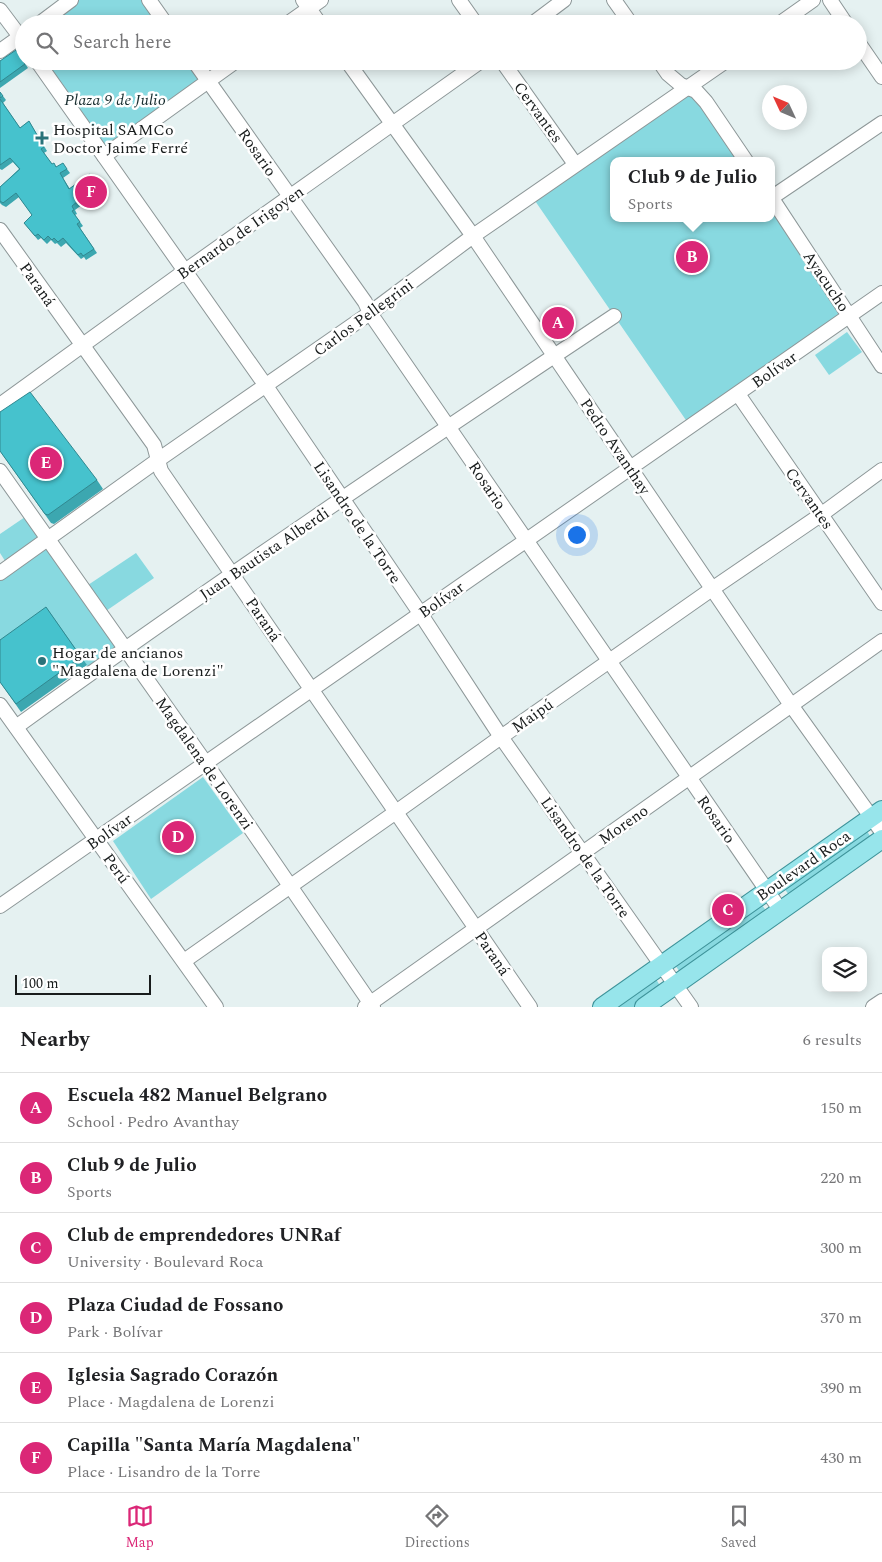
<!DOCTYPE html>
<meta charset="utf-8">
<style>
body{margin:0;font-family:Spectral,serif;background:#f2f2f2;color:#202124}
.controls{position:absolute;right:15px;bottom:15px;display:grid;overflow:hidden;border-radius:10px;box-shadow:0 2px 12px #0003}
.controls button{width:45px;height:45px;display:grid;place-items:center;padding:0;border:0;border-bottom:1px solid #e0e0e0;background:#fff;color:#202124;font:25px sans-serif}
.compass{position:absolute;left:762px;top:85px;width:45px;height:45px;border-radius:50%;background:#fff;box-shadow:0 2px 12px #0003;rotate:314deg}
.scale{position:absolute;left:15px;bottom:12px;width:136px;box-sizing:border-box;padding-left:5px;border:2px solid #181c1c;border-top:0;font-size:14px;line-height:18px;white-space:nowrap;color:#181c1c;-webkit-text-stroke:4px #fff;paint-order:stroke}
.you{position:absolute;left:576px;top:534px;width:18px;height:18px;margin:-12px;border:4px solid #fff;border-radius:50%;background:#1a73e8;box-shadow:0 0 0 8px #1a73e833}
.badge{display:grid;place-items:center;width:32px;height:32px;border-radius:50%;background:#db2777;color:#fff;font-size:16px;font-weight:700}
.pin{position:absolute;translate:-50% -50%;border:2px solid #fff;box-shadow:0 1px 5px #0006}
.popup{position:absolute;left:610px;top:157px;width:165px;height:65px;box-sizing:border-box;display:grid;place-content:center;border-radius:10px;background:#fff;filter:drop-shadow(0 1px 4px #0005);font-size:16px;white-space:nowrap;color:#757577}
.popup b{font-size:19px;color:#202124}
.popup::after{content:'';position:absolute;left:50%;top:100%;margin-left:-10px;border:10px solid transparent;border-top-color:#fff}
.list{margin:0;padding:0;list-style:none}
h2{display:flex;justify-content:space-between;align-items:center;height:65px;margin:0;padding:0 20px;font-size:21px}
h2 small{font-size:16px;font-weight:400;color:#757577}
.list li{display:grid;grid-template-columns:32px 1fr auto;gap:15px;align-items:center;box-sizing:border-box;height:70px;padding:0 20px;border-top:1px solid #e0e0e0}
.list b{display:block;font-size:19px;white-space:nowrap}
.list p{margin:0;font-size:16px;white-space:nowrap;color:#757577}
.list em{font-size:16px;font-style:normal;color:#757577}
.icon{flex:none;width:28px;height:28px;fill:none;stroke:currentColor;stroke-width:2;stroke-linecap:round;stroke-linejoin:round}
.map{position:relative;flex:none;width:882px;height:1007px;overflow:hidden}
.search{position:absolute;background:#fff;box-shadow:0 2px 12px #0003;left:15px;right:15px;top:15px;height:55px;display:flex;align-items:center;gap:12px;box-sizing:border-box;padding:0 18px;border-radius:28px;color:#757577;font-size:19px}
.sheet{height:485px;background:#fff}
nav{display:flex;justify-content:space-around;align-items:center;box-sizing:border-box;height:70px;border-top:1px solid #e0e0e0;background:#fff;font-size:14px;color:#757577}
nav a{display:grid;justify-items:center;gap:2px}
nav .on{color:#db2777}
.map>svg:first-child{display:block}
</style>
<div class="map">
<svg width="882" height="1007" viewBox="0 0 882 1007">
<rect width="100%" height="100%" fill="#e5f1f1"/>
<g fill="#88d9e0">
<path d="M77,0H146L163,24H44Z"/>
<path d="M41,61H190L205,81L106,152Z"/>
<path d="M688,88L743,161H613V218H771V197L850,316L690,426L531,195Z"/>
<path d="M847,332L862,352L829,375L815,355Z"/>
<path d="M25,517L42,540L7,564L0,553V534Z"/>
<path d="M48,543L121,647L90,670L52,616L0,653V576Z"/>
<path d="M136,553L154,578L103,613L85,587Z"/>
<path d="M203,777L243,833L151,899L113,841Z"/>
<path d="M867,831L873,841L791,898L784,888Z"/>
<path d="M762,905L769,915L682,975L675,965Z"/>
<path d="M656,979L662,989L636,1007H616Z"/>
</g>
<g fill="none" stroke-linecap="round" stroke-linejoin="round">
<defs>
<g id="minor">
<path d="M149,0L166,24"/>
<path d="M303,0L320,24"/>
<path d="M459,0L476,24"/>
<path d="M614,0L631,24"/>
<path d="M830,0L846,24"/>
<path d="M0,10L24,42"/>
<path d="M39,24L71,0"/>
<path d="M287,24L321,0"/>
<path d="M532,24L564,0"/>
<path d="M779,24L813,0"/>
<path d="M858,42L882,77"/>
<path d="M0,51L24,34"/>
<path d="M37,61L266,386L420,613L501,737L691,1007"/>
<path d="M194,61L365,302L370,313L781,911"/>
<path d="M347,61L473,236L791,705L882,832"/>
<path d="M502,61L575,164"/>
<path d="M659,61L668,74L681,85L696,91L706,102L746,161"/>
<path d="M104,156L236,61"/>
<path d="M771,197L882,366"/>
<path d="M771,198L882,123"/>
<path d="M0,230L154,445L161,471L530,1007"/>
<path d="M738,394L882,603"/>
<path d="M0,405L185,271L481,61"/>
<path d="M0,471L205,762L373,1007"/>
<path d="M0,573L158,460L370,313L473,236L726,61"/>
<path d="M0,705L216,1007"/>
<path d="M16,727C212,585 413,450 614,316"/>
<path d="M0,906L882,293"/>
<path d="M184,961L396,812L501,737L712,589L822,514L882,470"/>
<path d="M365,1007L882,641"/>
<path d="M873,1007L882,1001"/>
</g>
<g id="major">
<path d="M602,1007L882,810"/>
<path d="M644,1007L882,839"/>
</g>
</defs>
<use href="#minor" stroke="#8d9798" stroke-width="16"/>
<use href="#major" stroke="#3e939a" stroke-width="20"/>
<use href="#minor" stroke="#fff" stroke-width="14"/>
<use href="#major" stroke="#97e5eb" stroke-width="18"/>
</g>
<g fill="#3ca7b0">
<path d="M16,50L28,68L0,88V61Z"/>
<path d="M0,92L6,100L3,103L20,128L29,121L47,151L44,153L52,164L57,167L67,169L70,173L63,178L70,189L90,174L104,194L89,205L86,202L75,210L77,214L75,215L83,226L80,228L97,253L86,260L84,257L81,259L66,243L61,247L57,243L55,244L51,240L47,244L41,238L38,240L24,223L32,215L19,197L6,207L2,205L0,203V187L19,169L13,162L2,170L0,169Z"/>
<path d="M0,451L97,480L103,489L54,524L51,523Z"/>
<path d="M46,607L87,665L21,712L0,682Z"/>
</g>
<g fill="#46c2cd" stroke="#318890">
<path d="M16,50L25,64L0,82V61Z"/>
<path d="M0,92L3,96L0,98Z"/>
<path d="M0,99L20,128L29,121L44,147L41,149L52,164L54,163L56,167L63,163L67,169L60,173L69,189L90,174L101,190L86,201L83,197L72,206L74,210L72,211L80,222L77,224L94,249L83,256L81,253L78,255L63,238L58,242L54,238L52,240L48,236L44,240L38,234L35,236L24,223L32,215L16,193L3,203L0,201V187L20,169L10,158L0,165Z"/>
<path d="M30,392L97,480L48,515L45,514L0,451V412Z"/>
<path d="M46,607L81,657L16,704L0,682V640Z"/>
</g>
<g fill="#2a737a" stroke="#fff" stroke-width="2">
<path d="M39.5 130.5h5v5h5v5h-5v5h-5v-5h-5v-5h5z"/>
<circle cx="42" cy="661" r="5"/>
</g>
<g text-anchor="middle" stroke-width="5" stroke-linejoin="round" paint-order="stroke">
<g font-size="16" font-style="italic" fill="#182d2f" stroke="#fff">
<text x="115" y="105">Plaza 9 de Julio</text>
</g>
<g font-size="16" fill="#181c1c" stroke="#fff">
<text transform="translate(539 112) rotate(54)" y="6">Cervantes</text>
<text transform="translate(258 152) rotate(55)" y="6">Rosario</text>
<text transform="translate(240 232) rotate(-35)" y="6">Bernardo de Irigoyen</text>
<text transform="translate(827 281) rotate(56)" y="6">Ayacucho</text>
<text transform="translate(38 284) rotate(55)" y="6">Paraná</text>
<text transform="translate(363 317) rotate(-36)" y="6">Carlos Pellegrini</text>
<text transform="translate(774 369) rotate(-35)" y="6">Bolívar</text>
<text transform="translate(616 446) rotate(56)" y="6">Pedro Avanthay</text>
<text transform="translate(488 485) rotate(56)" y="6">Rosario</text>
<text transform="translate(810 498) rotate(55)" y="6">Cervantes</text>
<text transform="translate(358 522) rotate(56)" y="6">Lisandro de la Torre</text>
<text transform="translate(264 553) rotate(-34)" y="6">Juan Bautista Alberdi</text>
<text transform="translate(441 599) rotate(-35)" y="6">Bolívar</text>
<text transform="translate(264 619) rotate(56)" y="6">Paraná</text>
<text transform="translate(532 715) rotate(-35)" y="6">Maipú</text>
<text transform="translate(205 763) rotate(55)" y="6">Magdalena de Lorenzi</text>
<text transform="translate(717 819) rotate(55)" y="6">Rosario</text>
<text transform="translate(623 824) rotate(-35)" y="6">Moreno</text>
<text transform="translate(109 831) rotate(-35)" y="6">Bolívar</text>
<text transform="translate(586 857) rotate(55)" y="6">Lisandro de la Torre</text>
<text transform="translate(803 865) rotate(-35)" y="6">Boulevard Roca</text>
<text transform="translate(117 868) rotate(54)" y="6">Perú</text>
<text transform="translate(493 953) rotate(56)" y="6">Paraná</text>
</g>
<g font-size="16" fill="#181c1c" stroke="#fff" text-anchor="start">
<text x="53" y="135">Hospital SAMCo<tspan x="53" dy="18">Doctor Jaime Ferré</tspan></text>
<text x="52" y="658">Hogar de ancianos<tspan x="52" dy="18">"Magdalena de Lorenzi"</tspan></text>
</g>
</g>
</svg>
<div class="controls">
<button><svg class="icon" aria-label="layers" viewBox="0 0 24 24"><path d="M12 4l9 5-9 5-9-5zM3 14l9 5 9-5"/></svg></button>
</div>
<svg class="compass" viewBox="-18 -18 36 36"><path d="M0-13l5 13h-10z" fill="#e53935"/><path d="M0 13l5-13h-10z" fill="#757577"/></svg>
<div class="scale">100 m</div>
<div class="you"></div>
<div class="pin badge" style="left:558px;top:323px">A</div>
<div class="pin badge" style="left:692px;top:257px">B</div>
<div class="popup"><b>Club 9 de Julio</b>Sports</div>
<div class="pin badge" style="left:728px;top:910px">C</div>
<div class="pin badge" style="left:178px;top:837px">D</div>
<div class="pin badge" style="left:46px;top:463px">E</div>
<div class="pin badge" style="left:91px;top:192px">F</div>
<div class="search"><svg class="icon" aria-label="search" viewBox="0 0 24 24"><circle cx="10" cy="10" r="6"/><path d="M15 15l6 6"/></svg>Search here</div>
</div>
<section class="sheet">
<h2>Nearby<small>6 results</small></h2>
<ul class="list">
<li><span class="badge">A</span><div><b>Escuela 482 Manuel Belgrano</b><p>School · Pedro Avanthay</p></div><em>150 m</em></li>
<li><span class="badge">B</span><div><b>Club 9 de Julio</b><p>Sports</p></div><em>220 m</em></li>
<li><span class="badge">C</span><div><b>Club de emprendedores UNRaf</b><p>University · Boulevard Roca</p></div><em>300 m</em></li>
<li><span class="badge">D</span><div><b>Plaza Ciudad de Fossano</b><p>Park · Bolívar</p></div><em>370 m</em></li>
<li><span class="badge">E</span><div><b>Iglesia Sagrado Corazón</b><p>Place · Magdalena de Lorenzi</p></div><em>390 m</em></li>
<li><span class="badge">F</span><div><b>Capilla &quot;Santa María Magdalena&quot;</b><p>Place · Lisandro de la Torre</p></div><em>430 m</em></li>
</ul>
</section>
<nav>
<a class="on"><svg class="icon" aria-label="map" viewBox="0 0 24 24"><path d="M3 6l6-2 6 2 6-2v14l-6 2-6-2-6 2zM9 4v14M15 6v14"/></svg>Map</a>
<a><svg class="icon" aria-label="directions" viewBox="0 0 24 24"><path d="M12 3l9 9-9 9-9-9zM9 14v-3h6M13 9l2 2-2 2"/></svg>Directions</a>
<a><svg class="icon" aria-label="saved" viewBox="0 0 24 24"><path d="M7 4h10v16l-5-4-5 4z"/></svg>Saved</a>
</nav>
